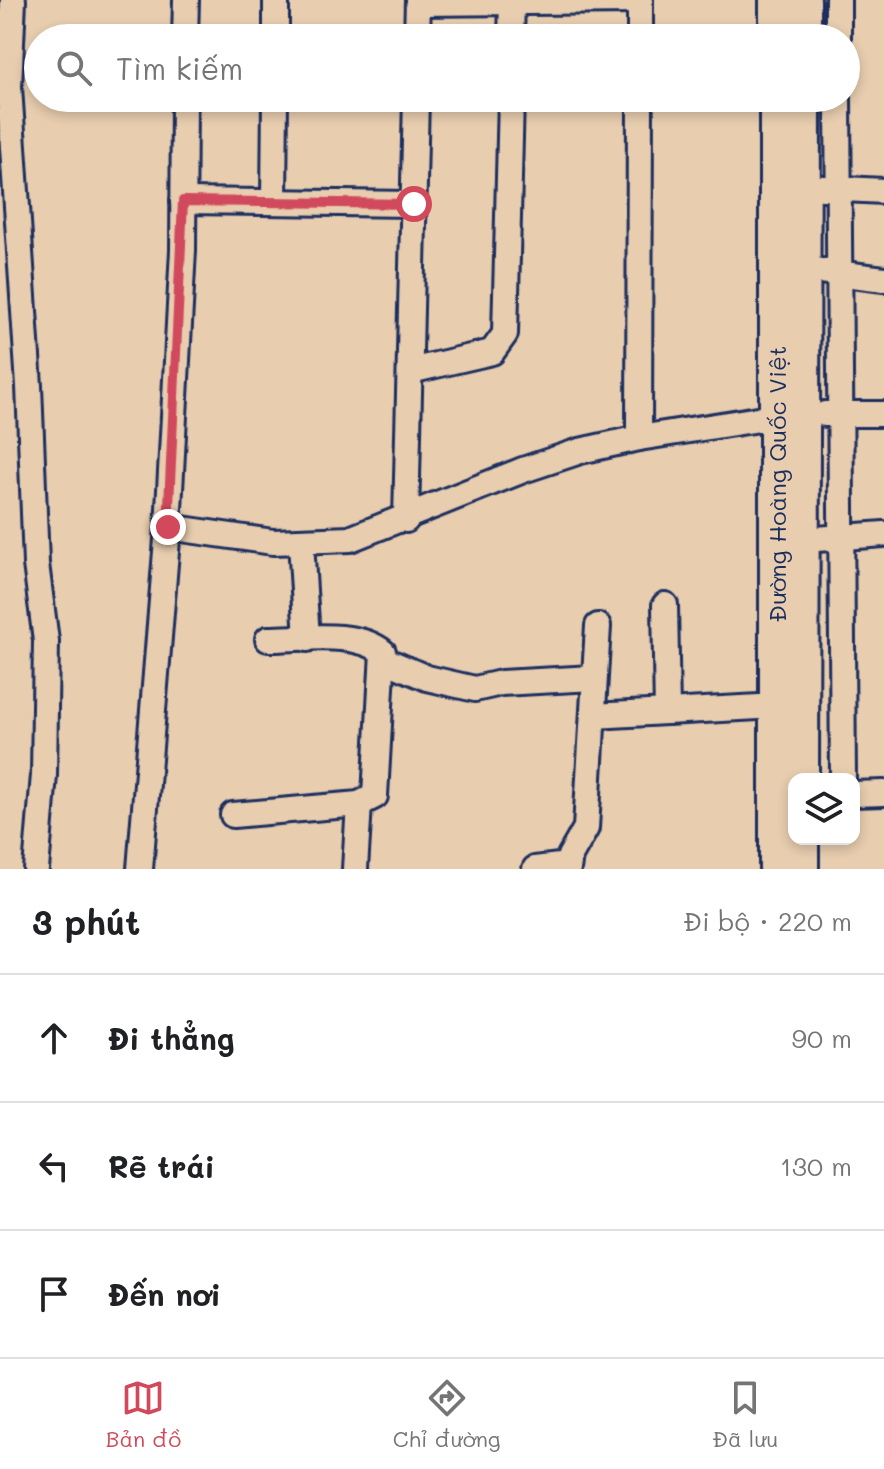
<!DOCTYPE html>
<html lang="vi">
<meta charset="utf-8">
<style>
body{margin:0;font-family:Mali,sans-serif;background:#f6f6f6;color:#202124}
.controls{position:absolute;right:24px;bottom:24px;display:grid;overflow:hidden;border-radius:16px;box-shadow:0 4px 12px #0003}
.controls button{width:72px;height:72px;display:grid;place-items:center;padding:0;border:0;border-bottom:2px solid #e0e0e0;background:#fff;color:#202124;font:40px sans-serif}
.stop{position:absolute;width:24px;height:24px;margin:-18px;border:6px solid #d1495b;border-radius:50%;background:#fff}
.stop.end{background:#d1495b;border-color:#fff;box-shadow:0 2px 8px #0008}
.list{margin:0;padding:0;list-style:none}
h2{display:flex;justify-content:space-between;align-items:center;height:104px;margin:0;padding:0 32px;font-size:34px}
h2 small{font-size:26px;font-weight:400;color:#757577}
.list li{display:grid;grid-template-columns:52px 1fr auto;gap:24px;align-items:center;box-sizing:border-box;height:128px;padding:0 32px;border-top:2px solid #e0e0e0}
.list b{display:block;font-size:30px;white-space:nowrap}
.list em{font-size:26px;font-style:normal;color:#757577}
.icon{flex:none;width:44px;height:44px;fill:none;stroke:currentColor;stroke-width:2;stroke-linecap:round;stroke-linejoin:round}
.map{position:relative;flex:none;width:884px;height:869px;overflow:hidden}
.search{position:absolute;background:#fff;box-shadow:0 4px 12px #0003;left:24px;right:24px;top:24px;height:88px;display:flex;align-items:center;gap:20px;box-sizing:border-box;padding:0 28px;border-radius:44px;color:#757577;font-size:30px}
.sheet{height:488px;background:#fff}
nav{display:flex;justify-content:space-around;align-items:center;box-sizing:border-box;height:112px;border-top:2px solid #e0e0e0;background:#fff;font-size:22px;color:#757577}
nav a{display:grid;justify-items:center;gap:4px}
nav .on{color:#d1495b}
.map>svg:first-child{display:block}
</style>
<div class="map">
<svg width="884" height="869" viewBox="0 0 884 869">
<rect width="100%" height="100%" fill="#e8cdaf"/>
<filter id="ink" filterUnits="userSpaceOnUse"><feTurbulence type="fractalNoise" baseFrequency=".0125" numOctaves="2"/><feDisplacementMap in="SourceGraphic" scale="16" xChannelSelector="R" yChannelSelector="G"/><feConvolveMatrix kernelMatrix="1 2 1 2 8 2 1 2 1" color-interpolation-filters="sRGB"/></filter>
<g filter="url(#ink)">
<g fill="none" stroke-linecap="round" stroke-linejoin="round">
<defs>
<g id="minor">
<path d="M13,0L9,87L29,386L36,564L46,641L44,775L36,869"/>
<path d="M418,3L640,1"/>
<path d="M185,38L186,0"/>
<path d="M276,38V0"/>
<path d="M417,38L418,0"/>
<path d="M511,38L512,2"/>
<path d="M640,38V0"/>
<path d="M838,38V0"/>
<path d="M838,98L843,779"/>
<path d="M803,187L884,191"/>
<path d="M183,201L414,204"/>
<path d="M274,202L275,98"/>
<path d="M804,269L884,279"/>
<path d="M410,371L492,352L505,334L511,98"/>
<path d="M825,414H884"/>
<path d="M639,438L640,98"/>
<path d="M406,520L416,98"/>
<path d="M168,527L273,542L350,539L523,470L580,451L639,438L778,416"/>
<path d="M803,540L884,534"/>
<path d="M301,542L307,639"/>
<path d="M665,605L667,712"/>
<path d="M385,660L427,678L475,689L501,683L594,678"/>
<path d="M593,716L777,706"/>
<path d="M854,794L884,793"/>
<path d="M233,815L359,804L375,796L383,652C356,630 302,639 268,639"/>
<path d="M140,869L168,527L183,250L184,98"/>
<path d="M355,869L359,804"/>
<path d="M535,869L568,865"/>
<path d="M568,869L570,856L586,828L598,626"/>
</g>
<g id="highway">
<path d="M777,0V38"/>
<path d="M803,38V0"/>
<path d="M801,779L803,98"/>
<path d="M777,869V98"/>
<path d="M801,869V839"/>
</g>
</defs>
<use href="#minor" stroke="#1b2f5e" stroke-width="30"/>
<use href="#highway" stroke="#1b2f5e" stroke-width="40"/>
<use href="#minor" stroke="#e8cdaf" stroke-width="24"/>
<use href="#highway" stroke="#e8cdaf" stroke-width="34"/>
</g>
</g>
<g fill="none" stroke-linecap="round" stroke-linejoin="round" filter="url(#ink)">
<path stroke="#d1495b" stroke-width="10" d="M168,527L183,201L414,204"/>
</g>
<g text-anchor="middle" stroke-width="7" stroke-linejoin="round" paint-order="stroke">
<g font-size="24" fill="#1b2f5e" stroke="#e8cdaf">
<text transform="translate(778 484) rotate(-90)" y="8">Đường Hoàng Quốc Việt</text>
</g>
</g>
</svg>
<div class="controls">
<button><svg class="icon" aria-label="layers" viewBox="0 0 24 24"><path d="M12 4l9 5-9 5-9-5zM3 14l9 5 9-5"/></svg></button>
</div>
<div class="stop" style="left:414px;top:204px"></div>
<div class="stop end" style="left:168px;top:527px"></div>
<div class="search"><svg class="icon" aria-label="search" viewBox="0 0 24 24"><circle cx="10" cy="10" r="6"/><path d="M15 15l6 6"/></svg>Tìm kiếm</div>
</div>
<section class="sheet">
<h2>3 phút<small>Đi bộ · 220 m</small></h2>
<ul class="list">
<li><svg class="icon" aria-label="ahead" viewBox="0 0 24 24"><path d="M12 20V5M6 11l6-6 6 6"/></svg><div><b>Đi thẳng</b></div><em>90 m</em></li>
<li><svg class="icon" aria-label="left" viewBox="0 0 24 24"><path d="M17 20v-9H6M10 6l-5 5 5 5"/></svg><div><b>Rẽ trái</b></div><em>130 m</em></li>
<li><svg class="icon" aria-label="arrive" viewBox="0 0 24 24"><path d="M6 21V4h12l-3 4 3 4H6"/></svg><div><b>Đến nơi</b></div></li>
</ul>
</section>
<nav>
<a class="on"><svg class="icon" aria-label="map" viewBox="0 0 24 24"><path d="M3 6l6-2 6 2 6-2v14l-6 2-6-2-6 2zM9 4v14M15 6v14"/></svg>Bản đồ</a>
<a><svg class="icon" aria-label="directions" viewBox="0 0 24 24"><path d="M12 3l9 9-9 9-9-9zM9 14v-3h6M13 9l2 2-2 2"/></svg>Chỉ đường</a>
<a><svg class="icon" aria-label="saved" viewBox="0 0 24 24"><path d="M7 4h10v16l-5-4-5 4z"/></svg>Đã lưu</a>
</nav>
